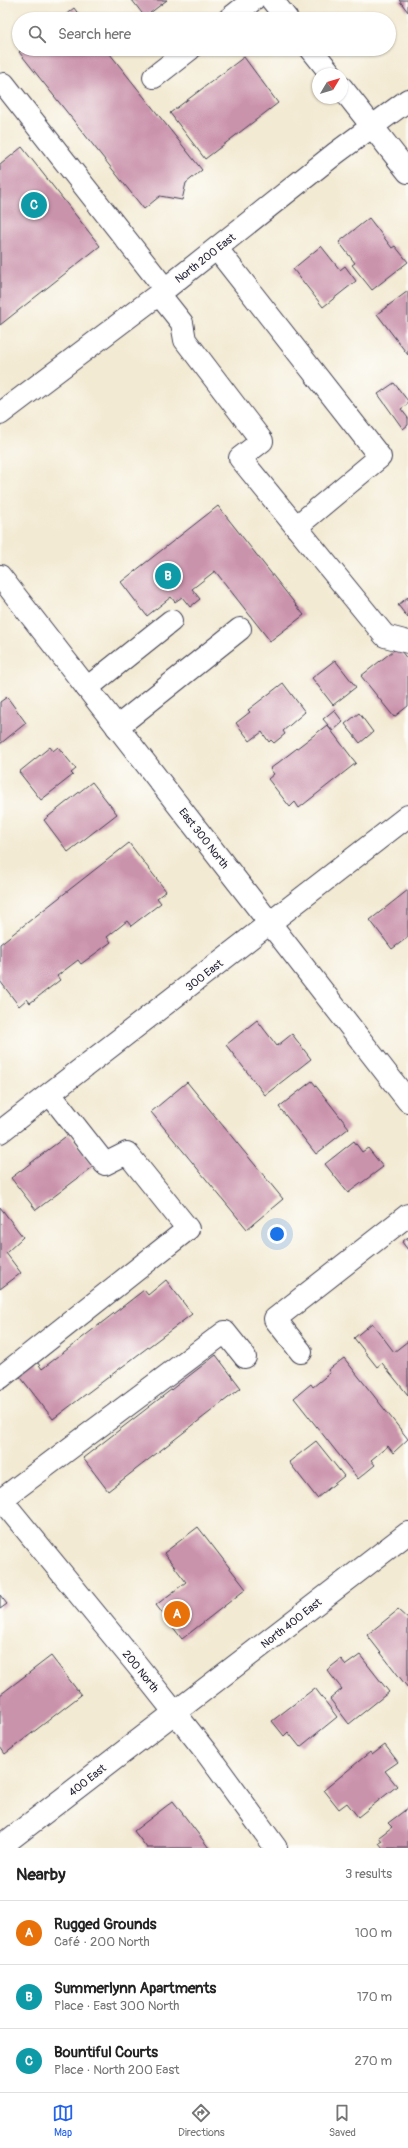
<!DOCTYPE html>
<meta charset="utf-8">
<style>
body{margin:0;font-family:Pangolin,sans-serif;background:#f6f6f6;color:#222}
.compass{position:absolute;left:312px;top:68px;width:36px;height:36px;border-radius:50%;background:#fff;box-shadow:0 1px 3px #0004;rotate:52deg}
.you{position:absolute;left:277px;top:1234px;width:14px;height:14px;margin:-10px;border:3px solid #fff;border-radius:50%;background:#1a73e8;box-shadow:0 0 0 6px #1a73e833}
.badge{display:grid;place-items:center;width:26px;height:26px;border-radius:50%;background:#2563eb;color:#fff;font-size:13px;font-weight:700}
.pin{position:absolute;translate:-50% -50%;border:2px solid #fff;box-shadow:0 1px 4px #0006}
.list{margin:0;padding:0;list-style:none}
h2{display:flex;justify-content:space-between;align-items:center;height:52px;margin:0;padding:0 16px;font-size:17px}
h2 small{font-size:13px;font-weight:400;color:#767676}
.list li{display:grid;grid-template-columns:26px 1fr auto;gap:12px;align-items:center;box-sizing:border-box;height:64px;padding:0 16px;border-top:1px solid #e0e0e0}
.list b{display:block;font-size:15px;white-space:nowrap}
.list p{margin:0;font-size:13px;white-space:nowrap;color:#767676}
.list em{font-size:13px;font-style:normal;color:#767676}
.icon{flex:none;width:22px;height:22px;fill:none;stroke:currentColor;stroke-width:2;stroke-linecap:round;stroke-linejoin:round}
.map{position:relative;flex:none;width:408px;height:1848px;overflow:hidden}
.search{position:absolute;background:#fff;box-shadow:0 1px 3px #0004;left:12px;right:12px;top:12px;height:44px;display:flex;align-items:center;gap:10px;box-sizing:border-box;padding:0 14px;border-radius:22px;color:#767676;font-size:15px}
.sheet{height:244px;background:#fff}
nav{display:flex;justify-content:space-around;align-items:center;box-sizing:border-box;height:56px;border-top:1px solid #e0e0e0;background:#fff;font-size:11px;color:#767676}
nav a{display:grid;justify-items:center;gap:2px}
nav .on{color:#2563eb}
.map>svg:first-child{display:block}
</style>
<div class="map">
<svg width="408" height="1848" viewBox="0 0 408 1848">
<rect width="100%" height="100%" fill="#fdfcf7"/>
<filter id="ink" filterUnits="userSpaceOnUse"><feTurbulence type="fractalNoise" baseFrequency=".025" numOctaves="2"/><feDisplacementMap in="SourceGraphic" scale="8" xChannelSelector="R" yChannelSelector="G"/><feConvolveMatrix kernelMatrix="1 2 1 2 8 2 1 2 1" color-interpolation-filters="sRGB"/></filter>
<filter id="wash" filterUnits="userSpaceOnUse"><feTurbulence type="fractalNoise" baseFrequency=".012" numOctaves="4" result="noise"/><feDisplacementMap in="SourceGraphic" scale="16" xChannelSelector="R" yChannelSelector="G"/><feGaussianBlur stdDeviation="0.9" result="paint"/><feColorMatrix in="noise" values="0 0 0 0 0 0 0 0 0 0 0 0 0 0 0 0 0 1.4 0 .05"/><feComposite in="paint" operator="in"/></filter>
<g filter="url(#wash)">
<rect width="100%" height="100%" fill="#f3ead3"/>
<g id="blocks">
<g fill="#ca93ac">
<path d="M132,0H167L145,17Z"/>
<path d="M399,0H408V12Z"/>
<path d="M74,8L82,19H60Z"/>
<path d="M23,49H106L202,170L186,183L182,200L160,196L144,209L19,52Z"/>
<path d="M244,57L278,103L205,159L170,113Z"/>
<path d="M22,147L100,246L0,325V165Z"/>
<path d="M369,218L392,248L395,246L408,262L372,290L352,265L355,263L339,242Z"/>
<path d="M321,246L340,270L345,266L356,281L323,307L293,269Z"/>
<path d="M408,291V355L377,314Z"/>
<path d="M394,383L408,401V404L401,409L408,418V425L403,429L378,394Z"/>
<path d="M218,506L304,615L270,641L215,571L192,589L200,599L190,607L182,597L175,602L171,597L147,616L121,582Z"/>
<path d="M408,597V618L398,605Z"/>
<path d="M398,647L408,660V706L394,717L361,676Z"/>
<path d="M335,660L356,687L333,705L312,678Z"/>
<path d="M283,683L305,712L283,731L285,734L274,743L271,740L269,742L262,732L250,741L236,723L250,712L248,710Z"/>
<path d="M7,697L26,723L0,744V702Z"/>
<path d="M334,710L343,722L333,731L323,719Z"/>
<path d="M359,713L373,732L360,743L345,724Z"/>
<path d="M327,725L356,763L299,808L295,802L290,807L268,779L274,774L270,769Z"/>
<path d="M50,747L53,751L58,747L76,769L71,773L73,775L41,800L19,772Z"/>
<path d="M92,782L117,814L68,852L44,820Z"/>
<path d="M129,843L166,891L157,898L161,903L131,926L127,921L107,937L111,942L81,964L78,960L57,976L60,980L30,1003L27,999L19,1006L0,981V944Z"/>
<path d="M408,890V937L392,949L370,920Z"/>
<path d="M257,1020L277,1046L292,1034L311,1059L265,1095L226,1045Z"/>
<path d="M312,1081L349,1128L316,1154L279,1107Z"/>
<path d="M187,1082L283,1199L247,1229L151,1112Z"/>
<path d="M69,1134L94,1166L36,1210L11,1178Z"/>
<path d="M354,1141L362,1152L368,1148L383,1167L348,1193L325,1164Z"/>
<path d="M0,1207L23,1237L6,1253L21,1273L0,1289Z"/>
<path d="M408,1237V1250L402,1242Z"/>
<path d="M166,1280L192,1314L53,1419L15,1370L33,1356L42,1369L144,1290L148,1295Z"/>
<path d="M372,1323L394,1352L408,1341V1395L382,1363L377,1367L354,1338Z"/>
<path d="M216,1355L241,1388L108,1491L83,1458Z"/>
<path d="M344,1358L408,1439L393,1453L388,1446L371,1460L375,1465L358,1479L294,1398L311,1384L313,1387L330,1373L328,1370Z"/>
<path d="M316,1441L344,1476L317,1498L289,1462Z"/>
<path d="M198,1527L246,1589L182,1639L156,1605L186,1582L164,1553Z"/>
<path d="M0,1595L7,1604L0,1609Z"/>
<path d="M398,1610L408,1619V1688L367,1635Z"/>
<path d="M360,1655L389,1692L349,1724L330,1699L342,1689L327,1670L341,1659L346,1665Z"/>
<path d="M51,1656L81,1695L5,1754L0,1747V1695Z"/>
<path d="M315,1688L337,1717L300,1747L288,1732L284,1736L272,1721Z"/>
<path d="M385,1745L398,1762L385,1771L397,1786L358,1817L347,1803L339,1809L324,1790L370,1752L372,1755Z"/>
<path d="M173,1801L209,1848H147L134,1831Z"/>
<path d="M408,1808V1848H383L379,1843L382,1841L379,1837L392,1827L388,1823Z"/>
</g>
</g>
</g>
<g filter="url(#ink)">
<use href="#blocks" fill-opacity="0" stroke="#414052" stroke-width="1"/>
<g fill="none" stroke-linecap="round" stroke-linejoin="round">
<defs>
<g id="minor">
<path d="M272,0L287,19"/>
<path d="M229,19L253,0"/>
<path d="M311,49L331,74"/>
<path d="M154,77L190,49"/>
<path d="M4,84L165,289"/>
<path d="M342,88L408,172"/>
<path d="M217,249L380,457L296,527"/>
<path d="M159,294L182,323L185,340L262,441L240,458L385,636L408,642"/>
<path d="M0,414L159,294L336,153L408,100"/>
<path d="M0,576L408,1101"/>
<path d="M87,688L171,621"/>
<path d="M117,727L240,629"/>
<path d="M0,1132L408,816"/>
<path d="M301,1352L275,1319L408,1215"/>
<path d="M0,1378L188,1229L127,1153L105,1164L50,1094"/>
<path d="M0,1498L137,1665L206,1752L276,1848"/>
<path d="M1,1500L225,1332L245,1357"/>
<path d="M0,1847L408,1533"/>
</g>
</defs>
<use href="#minor" stroke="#414052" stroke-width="24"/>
<use href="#minor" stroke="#fff" stroke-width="22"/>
</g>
</g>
<g text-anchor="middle" stroke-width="3" stroke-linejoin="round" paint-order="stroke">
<g font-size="11" fill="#22223b" stroke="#fdfcf7">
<text transform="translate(205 258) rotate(-38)" y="4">North 200 East</text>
<text transform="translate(204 838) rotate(52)" y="4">East 300 North</text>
<text transform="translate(204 975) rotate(-38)" y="4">300 East</text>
<text transform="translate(291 1623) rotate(-38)" y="4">North 400 East</text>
<text transform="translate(141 1671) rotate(51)" y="4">200 North</text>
<text transform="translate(87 1780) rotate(-38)" y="4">400 East</text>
</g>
</g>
</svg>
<svg class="compass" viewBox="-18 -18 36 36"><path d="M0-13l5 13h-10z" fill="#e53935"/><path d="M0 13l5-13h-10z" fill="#767676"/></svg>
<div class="you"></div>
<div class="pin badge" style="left:177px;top:1614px;background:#e8710a">A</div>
<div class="pin badge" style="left:168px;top:576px;background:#0f9aa8">B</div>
<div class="pin badge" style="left:34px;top:205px;background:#0f9aa8">C</div>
<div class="search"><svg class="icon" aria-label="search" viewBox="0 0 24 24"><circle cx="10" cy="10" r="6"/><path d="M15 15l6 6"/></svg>Search here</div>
</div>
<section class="sheet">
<h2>Nearby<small>3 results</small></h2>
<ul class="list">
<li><span class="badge" style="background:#e8710a">A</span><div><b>Rugged Grounds</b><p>Café · 200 North</p></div><em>100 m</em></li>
<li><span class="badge" style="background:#0f9aa8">B</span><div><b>Summerlynn Apartments</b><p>Place · East 300 North</p></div><em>170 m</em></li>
<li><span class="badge" style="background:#0f9aa8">C</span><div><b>Bountiful Courts</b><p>Place · North 200 East</p></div><em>270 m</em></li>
</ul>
</section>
<nav>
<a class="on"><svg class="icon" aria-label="map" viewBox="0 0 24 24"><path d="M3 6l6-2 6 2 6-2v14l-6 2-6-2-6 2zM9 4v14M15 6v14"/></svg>Map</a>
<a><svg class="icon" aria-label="directions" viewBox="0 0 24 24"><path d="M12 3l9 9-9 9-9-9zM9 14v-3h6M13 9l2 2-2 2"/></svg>Directions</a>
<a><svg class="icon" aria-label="saved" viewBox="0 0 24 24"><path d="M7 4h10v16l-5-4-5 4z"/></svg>Saved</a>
</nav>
